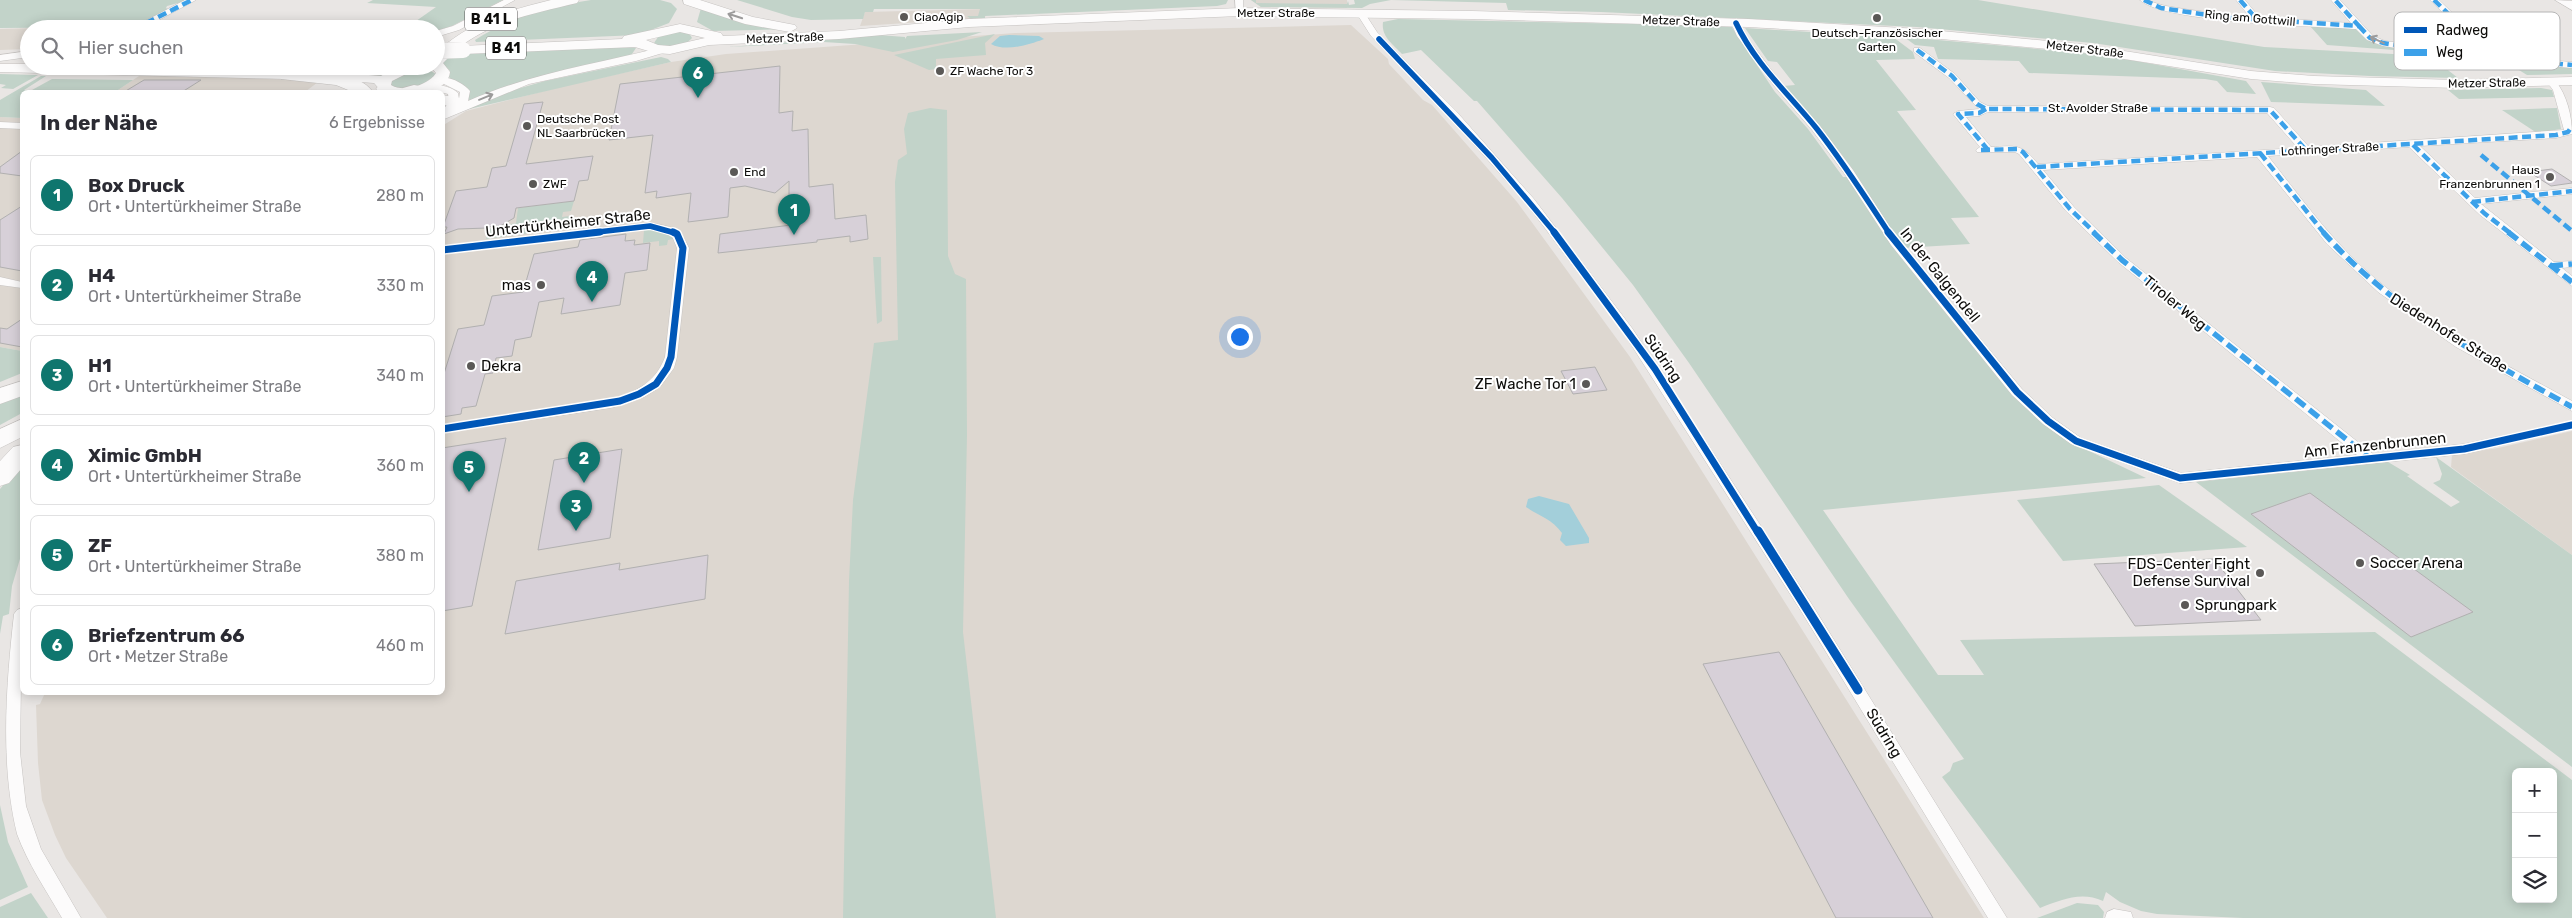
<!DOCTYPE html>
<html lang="de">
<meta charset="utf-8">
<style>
body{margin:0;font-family:Rubik,sans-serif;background:#f7f7f7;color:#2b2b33}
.controls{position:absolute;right:15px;bottom:15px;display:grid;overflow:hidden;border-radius:8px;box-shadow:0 2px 12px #0003}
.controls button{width:45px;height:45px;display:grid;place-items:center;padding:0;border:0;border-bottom:1px solid #e1e1e2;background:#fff;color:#2b2b33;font:25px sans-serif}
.you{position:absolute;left:1239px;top:336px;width:18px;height:18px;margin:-12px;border:4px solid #fff;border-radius:50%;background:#1a73e8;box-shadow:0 0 0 8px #1a73e833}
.badge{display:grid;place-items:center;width:32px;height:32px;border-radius:50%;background:#0f766e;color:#fff;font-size:16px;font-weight:700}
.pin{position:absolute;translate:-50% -41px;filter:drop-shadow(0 1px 2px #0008)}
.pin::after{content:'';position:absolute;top:26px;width:18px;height:15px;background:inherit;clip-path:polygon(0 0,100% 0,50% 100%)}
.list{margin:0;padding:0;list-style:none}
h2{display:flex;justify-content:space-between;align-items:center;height:65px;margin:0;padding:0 20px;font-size:21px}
h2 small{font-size:16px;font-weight:400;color:#7c7c81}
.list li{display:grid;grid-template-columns:32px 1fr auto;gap:15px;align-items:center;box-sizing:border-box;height:80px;margin:0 10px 10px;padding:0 10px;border:1px solid #e1e1e2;border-radius:8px}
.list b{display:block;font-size:19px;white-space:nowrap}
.list p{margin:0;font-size:16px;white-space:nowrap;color:#7c7c81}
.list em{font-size:16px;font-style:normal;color:#7c7c81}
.icon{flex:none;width:28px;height:28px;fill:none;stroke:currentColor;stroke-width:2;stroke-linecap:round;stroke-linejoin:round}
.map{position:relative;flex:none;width:2572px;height:918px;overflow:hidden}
.search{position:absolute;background:#fff;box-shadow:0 2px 12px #0003;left:20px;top:20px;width:425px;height:55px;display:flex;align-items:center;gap:12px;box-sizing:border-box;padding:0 18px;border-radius:28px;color:#7c7c81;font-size:19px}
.panel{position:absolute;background:#fff;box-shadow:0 2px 12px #0003;left:20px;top:90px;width:425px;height:605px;border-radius:8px}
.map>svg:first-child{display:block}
</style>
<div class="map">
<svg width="2572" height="918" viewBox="0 0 2572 918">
<rect width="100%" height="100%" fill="#e9e6e4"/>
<g fill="#ddd7d0">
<path d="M1251,0H1347V8L1261,7Z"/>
<path d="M986,9L985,18L860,26L865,12Z"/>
<path d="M1351,25L1388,59L1389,64L1423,100L1432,105L1517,202L1630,357L1984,918H107L66,858L55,835L42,800L38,763L36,705L40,704L45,693L38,692H442V126L466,111L556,88L671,62L726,54L1015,33Z"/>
<path d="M77,27L29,29V49L0,50V29Z"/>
<path d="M142,74L295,80L318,82L305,92H115Z"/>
<path d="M0,117L22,118V351L0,347Z"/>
<path d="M2572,431V555L2451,467L2452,455L2498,448Z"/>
</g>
<g fill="#c2d3c9" fill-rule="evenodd">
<path d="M0,0H189L167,6L166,8L169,10L133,27L0,28Z"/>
<path d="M373,0H503L452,26L436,31V29H327L409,26L436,7L367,3Z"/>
<path d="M591,0H660L671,3L677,9L669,23L638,35L476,42L475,40C510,17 550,6 591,0Z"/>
<path d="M737,0H1228L1226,4L1217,6L985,16V18L971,19L967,16H978L980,9H874L873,12H865L863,19L811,20L792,17Z"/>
<path d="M1251,0H1256V3L1347,4L1348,1L1349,5L1355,4L1354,0H1978L2264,47L2430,56L2458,78L2370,76L2275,71L2093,43L1917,27L1601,12L1508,10L1506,3L1391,0L1370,4L1362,8L1261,7Z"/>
<path d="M701,8L789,29L713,31L697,22Z"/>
<path d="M1398,19L1731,26L1775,92L1808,129L1843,177H1847L1891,243L2066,440L2146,478L1823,510L1938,675H1984L1960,640L2375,632L2572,780V918H2243L2157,914L2141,911L2120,902L2106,892L2103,901C2081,891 2061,900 2040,908L1942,777L1950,771L1953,763L1964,759L1849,599L1689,363L1633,285L1562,198L1477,101H1474L1421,50L1402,54C1393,44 1381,37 1383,22ZM2516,772H2553V899H2516Z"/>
<path d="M2310,26L2357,29L2365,37L2421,52L2327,45Z"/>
<path d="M1745,28L1893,37L1913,52L1915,59L1876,60L1916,110L1897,111L1979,217L1951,218L1970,244L1903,248L1783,86L1795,85L1777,62L1768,61Z"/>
<path d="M677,31L689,33L692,38C684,48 664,50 654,43L658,37Z"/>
<path d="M982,32L957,40L893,52L855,44L824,42L728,47L879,35L905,37V39L907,36Z"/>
<path d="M995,34L985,43L986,55L936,59V69L929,70L894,55Z"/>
<path d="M1904,37L2083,53L2136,61L2246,81L2256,94L2227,92L2217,81L2205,79L2029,73L2019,61L1938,59L1934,47L1915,45Z"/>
<path d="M630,47L636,48L632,54L637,57C579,66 523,77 469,101L468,90C463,84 453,84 449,77L450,71L441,62L447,54Z"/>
<path d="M661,57L668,59L671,62L465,110L510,91L545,81Z"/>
<path d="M2506,62L2572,67V74L2527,75Z"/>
<path d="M169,66H403L380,76L168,69Z"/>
<path d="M412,70H429L436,74C423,87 408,91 390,86V81Z"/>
<path d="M0,74L34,75H38L13,89L1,88L6,85L0,84Z"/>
<path d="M41,76H46L24,90H32L52,79L133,80L115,92H22V118L0,117V100Z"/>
<path d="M2261,82L2366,90L2385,106L2271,102Z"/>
<path d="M2541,88L2552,90L2554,97L2459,99L2448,90Z"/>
<path d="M930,108L947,110L948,256L955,274L966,279L967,435L963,632L996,918H843L849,581L853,500L874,343L898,340L895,182L898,160L907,154L904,129L908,113Z"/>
<path d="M2557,108L2561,129L2537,133L2502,110Z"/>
<path d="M574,201L571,211L563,212L562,217L570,216L568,228L486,239L489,229L516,223L518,208Z"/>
<path d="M644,230C655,230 666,231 674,239L668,240L667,245L659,246V241L643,243Z"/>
<path d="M873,257H881L882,321L877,324Z"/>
<path d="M0,347L22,351V373L0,382Z"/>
<path d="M22,392V413L0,425V400Z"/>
<path d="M2436,457L2572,555V767L2196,482L2388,462L2410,475L2407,476L2451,507L2460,502L2433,483L2440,480L2442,474Z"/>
<path d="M22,463V552L12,586L9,614L3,616L0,634V489Z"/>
<path d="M2159,485L2247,547L2063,561L2017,500Z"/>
<path d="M0,805L8,842L28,887L0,900Z"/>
<path d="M31,893L48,918H0V907Z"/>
<path d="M2077,903L2098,905L2104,912L2103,918H2037Z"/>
</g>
<g fill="#a3cfda">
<path d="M1009,35L1039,36L1044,39C1029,45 1005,52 991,44L1000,36Z"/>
<path d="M1539,496L1569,504L1589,538V543L1566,546L1560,540L1562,533C1552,519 1539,516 1526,507L1528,499Z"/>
</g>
<g fill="#d7d0d8" stroke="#b1b0b0">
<path d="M780,66L779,113L793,111L792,131L808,129L809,187L833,184L835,219L866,215L868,239L850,242V236L817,240V242L718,253L720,234L799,224L798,198L789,199V181L775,193L745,186L730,188L728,217L688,222L691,193L656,198L657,191L645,193L653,135L609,140L620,84Z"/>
<path d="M144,80H201L182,92H124Z"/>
<path d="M543,102L526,164L593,156L588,180L579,181L574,201L516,208L514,218L500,226L494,225L487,228L458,229L444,234L447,227H443L456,191L487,187L492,168L506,166L524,104Z"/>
<path d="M22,151V176L0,173V167Z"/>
<path d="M2552,169L2572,182V183L2551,186L2529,172Z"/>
<path d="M22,206V271L0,267V220Z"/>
<path d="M626,234L625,241L635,240L634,245L650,243L647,270L625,273L620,305L561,314L564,298L539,302L531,337L515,340L512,356L496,358L493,373L485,374L476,406L462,408L461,414L442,417V380L458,329L484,325L492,296L523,292L534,254L578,247L580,240Z"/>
<path d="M22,319V347L0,343V328L7,329Z"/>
<path d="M1595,367L1607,390L1573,394L1561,371Z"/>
<path d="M506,438L472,606L442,611V448Z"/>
<path d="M622,449L610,538L538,550L554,460Z"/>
<path d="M2310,493L2473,612L2411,637L2251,514Z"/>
<path d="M708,555L705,599L505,634L516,581L620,563L619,570Z"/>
<path d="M2214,559L2261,620L2135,626L2094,564Z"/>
<path d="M1779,652L1784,660L1933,918H1836L1703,664Z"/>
</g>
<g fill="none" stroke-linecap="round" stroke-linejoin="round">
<defs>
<g id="street">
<path d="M185,0H196L142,29H130Z"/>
<path d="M504,0H515L459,30L436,37V31L453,26Z"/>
<path d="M1235,0H1243V14L1236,12Z"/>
<path d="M2140,0C2150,0 2156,4 2166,6C2194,11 2221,14 2249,16L2236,0H2245L2259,17L2351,23L2331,0H2340L2373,36L2385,41L2485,54L2430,0H2439L2497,56L2572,62V68L2459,58L2383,46L2367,40L2356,29C2316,26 2164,23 2140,0Z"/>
<path d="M1358,12H1364L1377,32L1456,111L1534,199L1632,328L1811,603L2007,918H1988L1801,611L1623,332L1526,203L1448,115L1371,36L1357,14Z"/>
<path d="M1736,20L1739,21L1746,36L1781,83L1820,126L1853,170L1899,241L2022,389L2053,418L2081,438L2181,473L2357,455L2118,262L2066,211L2019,154L2015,152H1977L1976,150L1980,147L1953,114L1958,111L1979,109L1949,78L1914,52V48H1920L1955,74L1980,102L1988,106L2270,107L2274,108L2309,147L2564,130L2553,90L2547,82L2555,80C2567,95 2572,116 2572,134L2556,138L2420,146L2475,198L2572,188V194L2481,204L2554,262L2572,261V267L2562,268L2572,276V286L2480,215L2409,147L2268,156C2298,194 2326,233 2361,266C2423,323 2499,361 2572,401V411L2456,347L2378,292L2327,244L2257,157L2043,170L2074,207L2126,258L2373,454L2464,444L2572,421V429L2464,454L2180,483L2071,444L2043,424L2012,395L1891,245L1844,173L1812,130L1775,87L1737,36L1731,23ZM1988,112L2267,113L2298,148L2038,164C2021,143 2016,146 1991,147L1966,117L1979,116Z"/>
<path d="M663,47L668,50L666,52L636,61L529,84L442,120V111L449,102L448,94L421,87C429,81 451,86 458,93L459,99L460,92L436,80C445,73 464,83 470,91L468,101C531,73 597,64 663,47Z"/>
<path d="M29,51V57L0,61V55Z"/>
<path d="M0,122L22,123V129L0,128Z"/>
<path d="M650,223C672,227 679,226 689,248L677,357L674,368L660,387L644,397L625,404L610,408L442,433V425L609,400C635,392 655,384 665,357L677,248L672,236L650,229L442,253V246Z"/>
<path d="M0,277L22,282V288L0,285Z"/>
<path d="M22,608L20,752L26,806L41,849L81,918H62C46,890 28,864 17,834C0,764 6,685 14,614L17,610Z"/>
<path d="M2114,909L2131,912L2133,918H2105L2107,912Z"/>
</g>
<path id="secondary" d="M2555,0L2572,1V10Z"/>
<g id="primary">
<path d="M551,0H579L577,3C536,13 496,20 461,46L622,39L624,36L680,24L721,33L723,36L839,31L969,19L1240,8L1472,11L1748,19L1920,29L2080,44L2251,71L2314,76L2457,80L2572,77V85L2457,88L2314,84L2251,79L2080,52L1920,37L1748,27L1472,19L1240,16L969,27L839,39L709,45L670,54L655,53L635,47L463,54L456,50L443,63L450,72C447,98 401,92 382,92L374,83L331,80L0,72V64H29V66L331,72L381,76L397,66H422L392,81L391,85C403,93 429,85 436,73L430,66H436V53C468,22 510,10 551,0ZM680,32L705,38L670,46L658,45L646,40Z"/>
<path d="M683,0H700L753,17L795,25L797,28L790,32L745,24L684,4Z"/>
</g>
<g id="highway">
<path d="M287,70C311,71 358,70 373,92H353L336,85L281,79L278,75L281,71Z"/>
<path d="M385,84L397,88L400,92H379L376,89L379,85Z"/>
<path d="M414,85L420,86L423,90L421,92H400L403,88Z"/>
<path d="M442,95L460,98L463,102L460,106L442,105Z"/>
<path d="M22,381V396L0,404V388Z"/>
<path d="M22,419V437L0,448V429Z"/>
<path d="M22,445V468L9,483L0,486V461L13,447Z"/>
</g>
</defs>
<use href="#street" stroke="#c6c3c1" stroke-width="1"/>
<use href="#secondary" stroke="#c6c3c1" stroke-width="1"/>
<use href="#primary" stroke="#c6c3c1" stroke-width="1"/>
<use href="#highway" stroke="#c6c3c1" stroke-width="1"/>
<use href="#street" fill="#fcfbfb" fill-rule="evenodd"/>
<use href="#secondary" fill="#fcfbfb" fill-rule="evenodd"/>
<use href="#primary" fill="#fcfbfb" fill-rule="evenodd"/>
<use href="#highway" fill="#fcfbfb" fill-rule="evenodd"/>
<defs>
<path id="primary-bridge" d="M436,51L463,50"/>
</defs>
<use href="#primary-bridge" stroke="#c6c3c1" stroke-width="16" stroke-linecap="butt"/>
<use href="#primary-bridge" stroke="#fcfbfb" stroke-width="16"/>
<g stroke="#3ca1e9" stroke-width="4.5" stroke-dasharray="9 4.5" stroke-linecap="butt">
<path d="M2144,0L2161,8L2221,17L2359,26L2335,0"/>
<path d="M2240,0L2258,21"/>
<path d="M2434,0L2495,59"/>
<path d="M2359,26L2370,38L2383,43L2459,55L2572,65"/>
<path d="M134,29L192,0"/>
<path d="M1917,50L1952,76L1977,104L1986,109L2270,110L2306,150"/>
<path d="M1986,109L1979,113L1958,114L1988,150"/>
<path d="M2413,145L2484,213L2510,233"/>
<path d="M1981,150L2017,149L2023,152L2070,209L2095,233"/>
<path d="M2260,153L2324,233"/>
<path d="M2481,155L2572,231"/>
<path d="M2037,167L2556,135L2568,132L2570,129"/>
<path d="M2472,202L2572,191"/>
</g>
<g stroke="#3ca1e9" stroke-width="5.5" stroke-dasharray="12 5.5" stroke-linecap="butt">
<path d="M2093,232L2122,260L2371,459"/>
<path d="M2323,232C2391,310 2483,357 2572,407"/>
<path d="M2508,232L2572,282"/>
<path d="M2551,266L2572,264"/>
</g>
<defs>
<g id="cycleway-far2">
<path d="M1736,23C1755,64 1789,94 1817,129C1843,162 1866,198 1889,233"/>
<path d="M1379,39L1492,158L1555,233"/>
<path d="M589,233L650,226L675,233"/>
</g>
<g id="cycleway-far1">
<path d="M1554,232L1655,369L1758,533"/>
<path d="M1888,232L2017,392L2048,421L2076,441L2180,478L2464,449L2572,425"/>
<path d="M442,250L600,232"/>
<path d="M442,429L620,401L639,394L656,384L667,368L671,357L683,248L677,234L673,232"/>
</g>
<path id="cycleway" d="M1758,531L1858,690"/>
</defs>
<use href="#cycleway-far2" stroke="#fff" stroke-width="8"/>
<use href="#cycleway-far1" stroke="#fff" stroke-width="10"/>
<use href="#cycleway" stroke="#fff" stroke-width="12"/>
<use href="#cycleway-far2" stroke="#0057b8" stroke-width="5.5"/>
<use href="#cycleway-far1" stroke="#0057b8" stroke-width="7"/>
<use href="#cycleway" stroke="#0057b8" stroke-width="9"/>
</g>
<defs><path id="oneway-shaft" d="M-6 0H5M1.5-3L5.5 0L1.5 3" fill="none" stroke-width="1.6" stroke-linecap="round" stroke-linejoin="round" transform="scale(1.25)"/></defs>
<g stroke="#9c9b9b">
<use href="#oneway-shaft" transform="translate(735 16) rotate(-162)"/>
<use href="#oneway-shaft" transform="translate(2377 40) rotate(-155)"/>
<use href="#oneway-shaft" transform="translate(486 97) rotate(-22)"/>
</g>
<g fill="#5a5856" stroke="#fff" stroke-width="2">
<circle cx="904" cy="17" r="5"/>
<circle cx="1877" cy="18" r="5"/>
<circle cx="940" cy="71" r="5"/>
<circle cx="527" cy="126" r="5"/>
<circle cx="734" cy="172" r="5"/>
<circle cx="2550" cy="177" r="5"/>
<circle cx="533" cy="184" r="5"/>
<circle cx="541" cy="285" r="5"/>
<circle cx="471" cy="366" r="5"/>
<circle cx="1586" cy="384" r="5"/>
<circle cx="2360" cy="563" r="5"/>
<circle cx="2260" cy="573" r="5"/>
<circle cx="2185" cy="605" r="5"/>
</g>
<g text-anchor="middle" stroke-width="4" stroke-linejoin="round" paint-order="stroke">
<g font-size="12" fill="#0d0c0a" stroke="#fff">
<text x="1276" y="17">Metzer Straße</text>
<text transform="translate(2250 18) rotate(5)" y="4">Ring am Gottwill</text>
<text transform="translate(1681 21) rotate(2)" y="4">Metzer Straße</text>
<text transform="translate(785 38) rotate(-2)" y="4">Metzer Straße</text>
<text transform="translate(2085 49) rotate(7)" y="4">Metzer Straße</text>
<text transform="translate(2487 83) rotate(-1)" y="4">Metzer Straße</text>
<text x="2098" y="112">St. Avolder Straße</text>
<text transform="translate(2330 149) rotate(-3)" y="4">Lothringer Straße</text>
</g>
<g font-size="12" fill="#0d0c0a" stroke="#fff" text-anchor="start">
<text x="914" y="21">CiaoAgip</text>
<text x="1877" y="37" text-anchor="middle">Deutsch-Französischer<tspan x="1877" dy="14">Garten</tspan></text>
<text x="950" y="75">ZF Wache Tor 3</text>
<text x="537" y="123">Deutsche Post<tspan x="537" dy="14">NL Saarbrücken</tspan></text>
<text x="2540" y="174" text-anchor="end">Haus<tspan x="2540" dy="14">Franzenbrunnen 1</tspan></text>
<text x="744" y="176">End</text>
<text x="543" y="188">ZWF</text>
</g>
<g fill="#fff" stroke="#565554" stroke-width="1">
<rect x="465" y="7.5" width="52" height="23" rx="4"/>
<rect x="486" y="36.5" width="40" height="23" rx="4"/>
</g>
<g font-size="14" font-weight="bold" fill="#0d0c0a">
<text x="491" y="24">B 41 L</text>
<text x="506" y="53">B 41</text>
</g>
<g font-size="15" fill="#0d0c0a" stroke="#fff">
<text transform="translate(568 223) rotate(-6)" y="5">Untertürkheimer Straße</text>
<text transform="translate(1940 275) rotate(51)" y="5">In der Galgendell</text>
<text transform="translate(2175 303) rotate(39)" y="5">Tiroler Weg</text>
<text transform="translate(2449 333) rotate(32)" y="5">Diedenhofer Straße</text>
<text transform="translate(1663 358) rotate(56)" y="5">Südring</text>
<text transform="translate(2375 445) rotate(-6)" y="5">Am Franzenbrunnen</text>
<text transform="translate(1884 733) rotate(59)" y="5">Südring</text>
</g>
<g font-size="15" fill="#0d0c0a" stroke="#fff" text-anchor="end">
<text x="531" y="290">mas</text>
<text x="481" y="371" text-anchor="start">Dekra</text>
<text x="1576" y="389">ZF Wache Tor 1</text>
<text x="2370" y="568" text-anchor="start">Soccer Arena</text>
<text x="2250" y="569">FDS-Center Fight<tspan x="2250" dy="17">Defense Survival</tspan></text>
<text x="2195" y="610" text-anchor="start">Sprungpark</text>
</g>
</g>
<rect x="2394" y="12" width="166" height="58" rx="8" fill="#fff" stroke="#b6b6b6" stroke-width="1"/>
<rect x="2404" y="27" width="23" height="6" fill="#0057b8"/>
<rect x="2404" y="49" width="23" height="7" fill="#3ca1e9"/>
<g font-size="14" fill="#0d0c0a">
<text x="2436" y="35">Radweg</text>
<text x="2436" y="57">Weg</text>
</g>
</svg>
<div class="controls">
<button>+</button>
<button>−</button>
<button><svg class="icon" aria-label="layers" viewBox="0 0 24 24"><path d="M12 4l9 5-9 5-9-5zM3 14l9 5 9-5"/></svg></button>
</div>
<div class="you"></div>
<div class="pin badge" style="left:794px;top:235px">1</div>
<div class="pin badge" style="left:584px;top:483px">2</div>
<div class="pin badge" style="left:576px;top:531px">3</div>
<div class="pin badge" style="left:592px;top:302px">4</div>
<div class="pin badge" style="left:469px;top:492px">5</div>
<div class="pin badge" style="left:698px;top:98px">6</div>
<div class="search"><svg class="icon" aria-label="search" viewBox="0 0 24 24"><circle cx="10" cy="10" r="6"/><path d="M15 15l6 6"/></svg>Hier suchen</div>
<section class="panel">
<h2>In der Nähe<small>6 Ergebnisse</small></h2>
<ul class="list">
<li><span class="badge">1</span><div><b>Box Druck</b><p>Ort · Untertürkheimer Straße</p></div><em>280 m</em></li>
<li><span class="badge">2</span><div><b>H4</b><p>Ort · Untertürkheimer Straße</p></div><em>330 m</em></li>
<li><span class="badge">3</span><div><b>H1</b><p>Ort · Untertürkheimer Straße</p></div><em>340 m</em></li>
<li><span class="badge">4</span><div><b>Ximic GmbH</b><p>Ort · Untertürkheimer Straße</p></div><em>360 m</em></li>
<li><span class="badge">5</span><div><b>ZF</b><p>Ort · Untertürkheimer Straße</p></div><em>380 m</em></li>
<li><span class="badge">6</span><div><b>Briefzentrum 66</b><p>Ort · Metzer Straße</p></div><em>460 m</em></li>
</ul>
</section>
</div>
